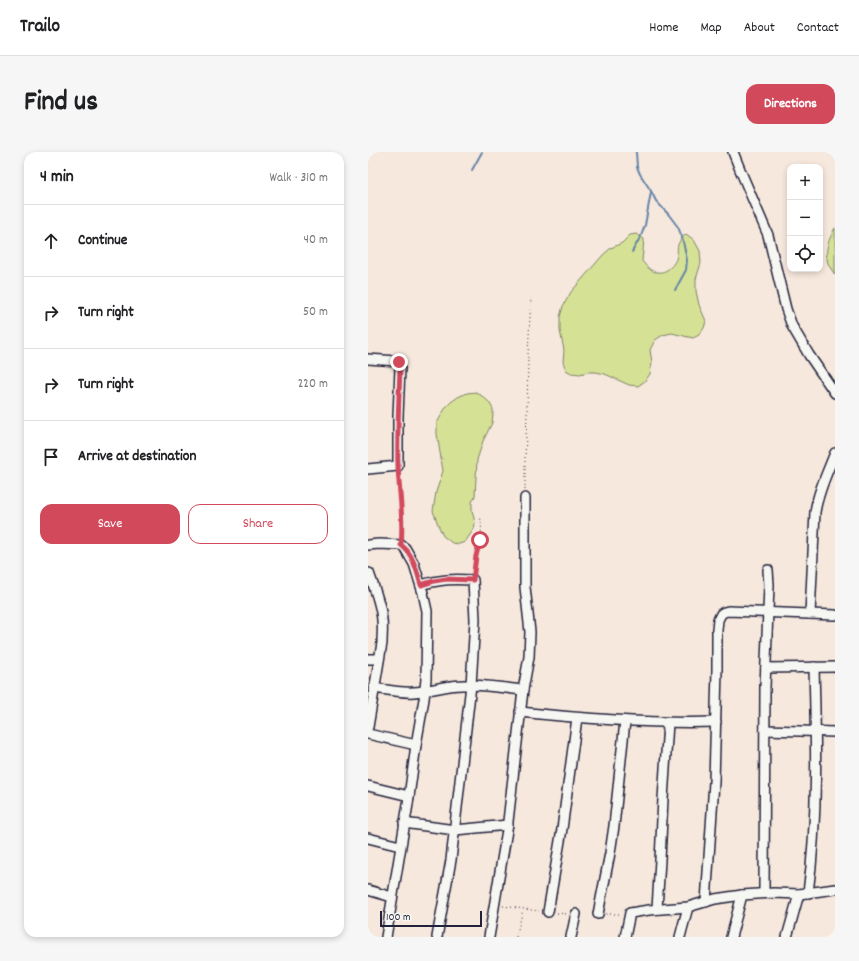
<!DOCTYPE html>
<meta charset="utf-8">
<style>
body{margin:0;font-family:Dekko,sans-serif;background:#f6f6f6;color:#202124}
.controls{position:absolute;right:12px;top:12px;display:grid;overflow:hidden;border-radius:8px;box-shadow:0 2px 6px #0003}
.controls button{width:36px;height:36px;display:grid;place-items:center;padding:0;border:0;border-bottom:1px solid #e0e0e0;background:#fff;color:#202124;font:20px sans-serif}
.scale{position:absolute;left:12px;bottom:10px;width:102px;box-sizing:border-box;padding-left:4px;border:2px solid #22223b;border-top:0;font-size:11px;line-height:14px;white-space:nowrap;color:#22223b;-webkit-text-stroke:3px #f6f6f2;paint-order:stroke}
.stop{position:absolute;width:12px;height:12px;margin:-9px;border:3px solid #d1495b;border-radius:50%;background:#fff}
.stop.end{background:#d1495b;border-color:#fff;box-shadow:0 1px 4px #0008}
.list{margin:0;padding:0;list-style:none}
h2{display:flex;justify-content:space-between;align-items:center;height:52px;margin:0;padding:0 16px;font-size:17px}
h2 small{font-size:13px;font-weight:400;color:#757577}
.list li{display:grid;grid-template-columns:26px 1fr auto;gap:12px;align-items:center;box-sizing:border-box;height:72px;padding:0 16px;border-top:1px solid #e0e0e0}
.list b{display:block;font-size:15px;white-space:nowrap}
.list em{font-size:13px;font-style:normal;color:#757577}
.actions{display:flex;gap:8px;padding:12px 16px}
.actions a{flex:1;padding:9px 0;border:1px solid #d1495b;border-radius:12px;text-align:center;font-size:14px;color:#d1495b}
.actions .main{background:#d1495b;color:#fff}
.icon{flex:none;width:22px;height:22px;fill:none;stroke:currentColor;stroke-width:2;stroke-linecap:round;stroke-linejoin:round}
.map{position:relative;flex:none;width:467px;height:785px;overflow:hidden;border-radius:12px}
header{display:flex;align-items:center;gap:24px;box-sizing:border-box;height:56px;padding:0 20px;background:#fff;border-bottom:1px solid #e0e0e0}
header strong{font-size:19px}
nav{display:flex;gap:22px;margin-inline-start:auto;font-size:14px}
.intro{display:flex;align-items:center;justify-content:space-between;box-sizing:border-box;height:96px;padding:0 24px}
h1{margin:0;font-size:28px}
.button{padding:10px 18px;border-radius:12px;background:#d1495b;color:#fff;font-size:14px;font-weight:700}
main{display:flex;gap:24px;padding:0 24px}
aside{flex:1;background:#fff;border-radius:12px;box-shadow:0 2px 6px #0003}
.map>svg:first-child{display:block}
</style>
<header>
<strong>Trailo</strong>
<nav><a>Home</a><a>Map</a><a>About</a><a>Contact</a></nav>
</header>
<div class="intro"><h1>Find us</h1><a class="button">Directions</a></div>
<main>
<aside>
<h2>4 min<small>Walk · 310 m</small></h2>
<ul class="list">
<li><svg class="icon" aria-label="ahead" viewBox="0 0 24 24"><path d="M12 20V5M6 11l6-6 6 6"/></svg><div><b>Continue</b></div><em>40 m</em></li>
<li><svg class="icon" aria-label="right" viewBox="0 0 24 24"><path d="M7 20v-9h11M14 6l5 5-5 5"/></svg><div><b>Turn right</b></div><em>50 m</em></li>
<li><svg class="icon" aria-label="right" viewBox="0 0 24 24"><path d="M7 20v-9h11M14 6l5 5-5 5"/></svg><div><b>Turn right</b></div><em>220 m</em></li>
<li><svg class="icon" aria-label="arrive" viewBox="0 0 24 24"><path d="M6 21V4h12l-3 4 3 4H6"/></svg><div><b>Arrive at destination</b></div></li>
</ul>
<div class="actions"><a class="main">Save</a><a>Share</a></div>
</aside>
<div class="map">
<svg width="467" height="785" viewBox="0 0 467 785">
<rect width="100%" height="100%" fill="#f7e8dd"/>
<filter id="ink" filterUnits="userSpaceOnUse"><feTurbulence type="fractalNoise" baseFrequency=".025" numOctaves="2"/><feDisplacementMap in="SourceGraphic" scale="8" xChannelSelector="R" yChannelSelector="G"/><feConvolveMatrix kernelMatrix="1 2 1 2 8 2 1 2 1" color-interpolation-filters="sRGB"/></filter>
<g filter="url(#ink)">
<g fill="#d5e295" stroke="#7c8268">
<path d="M467,76V123C465,119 461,115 460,111C456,100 461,86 467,76Z"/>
<path d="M268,82L276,87L274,109C278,114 283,120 289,120C298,122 307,113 309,104C310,99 308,94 312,89C313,86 316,84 318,82L326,88L332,99L333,111L328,127V139L331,153L338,169L336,176L331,183L325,186L316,184L304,181L295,183L287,188L282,198L284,210L282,222L277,229L270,234L261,233L237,222L228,220H220L212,222L203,221L198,218L195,210L196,198L192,179V165L195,154L203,140L235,103L243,96L254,91L262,83Z"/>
<path d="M108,240L114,244L121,250L125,257V262L124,271L115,289L109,308L107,344L104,350V358L107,371L106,377L97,390L91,392L84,391L79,387L75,384L71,375L65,359L68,340L75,319L69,282V271L78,255L83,250L90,245L99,241Z"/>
</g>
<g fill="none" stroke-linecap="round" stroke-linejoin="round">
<g stroke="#6685a8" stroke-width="2">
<path d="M268,0L269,15L272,22L283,39L288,49L301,63L310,75L314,85L319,108L318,118L307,138"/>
<path d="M104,18L114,0"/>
<path d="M264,100L273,84L277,73L283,40"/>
</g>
<defs>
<g id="minor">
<path d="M365,0L373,20L400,83L418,157L424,174L441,203L467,241"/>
<path d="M0,207L29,209L32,212V216L30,264V314L0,317"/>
<path d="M0,393L11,392L33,393L37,396L46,412L55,441L59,459L58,527L56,547L48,593L40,652L18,785"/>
<path d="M53,433C73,427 85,427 105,428L107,468L103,533L83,708L69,785"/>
<path d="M442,462L447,360C450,340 459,321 467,301"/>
<path d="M0,507H11"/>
<path d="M398,516L467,515"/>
<path d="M6,536C19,538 33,541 46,540C62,539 78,533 94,533C114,532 135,536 155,538"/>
<path d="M152,560C218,567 282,572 348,570"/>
<path d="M0,575L14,491C14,483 15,476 14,468C13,452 6,436 1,421"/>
<path d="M397,578L467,580"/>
<path d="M0,582L48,593"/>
<path d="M0,634L41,644"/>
<path d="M36,671L87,678L140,673"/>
<path d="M0,686L32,694"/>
<path d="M0,738L24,745"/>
<path d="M396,741L397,535L401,433L400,418"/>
<path d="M440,741C450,666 448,591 446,515"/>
<path d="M338,750L346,630L349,518V478L350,468L353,462L356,460L360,459L467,463"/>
<path d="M289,757L292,708L295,647L300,571"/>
<path d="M180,760L194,677L209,566"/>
<path d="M230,762L242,701L246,674L257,569"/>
<path d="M121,785L139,678L155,538L161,505L162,480L157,435V346"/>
<path d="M203,785L208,762"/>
<path d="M257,785L262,761L281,758L320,755L347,747L374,743L406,741L431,742L467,737"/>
<path d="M312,785L320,755"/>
<path d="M363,785L374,743"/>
<path d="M419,785L431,742"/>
</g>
</defs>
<use href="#minor" stroke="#22223b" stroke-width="12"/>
<g stroke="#22223b" stroke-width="1" stroke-dasharray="1 3" stroke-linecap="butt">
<path d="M31,323L34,366V385"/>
<path d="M157,338V306L159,263L160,202L163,146"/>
<path d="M106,419C107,401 117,383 112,364"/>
<path d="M135,754L171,759"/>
<path d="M189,761L199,762"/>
<path d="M238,762H253"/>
<path d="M148,785L155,758"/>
</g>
<use href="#minor" stroke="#f6f6f2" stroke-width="9"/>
</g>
</g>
<g fill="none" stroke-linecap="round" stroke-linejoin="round" filter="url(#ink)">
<path stroke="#d1495b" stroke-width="5" d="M31,210L32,216C31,248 29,281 30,314C31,340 36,366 33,393C45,401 49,420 53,433L66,429L78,427L105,428L108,404L112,388"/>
</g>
</svg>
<div class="controls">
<button>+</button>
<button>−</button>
<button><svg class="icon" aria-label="locate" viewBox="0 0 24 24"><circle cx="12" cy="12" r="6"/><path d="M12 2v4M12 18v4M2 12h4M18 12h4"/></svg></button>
</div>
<div class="scale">100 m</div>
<div class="stop" style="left:112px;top:388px"></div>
<div class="stop end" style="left:31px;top:210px"></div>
</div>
</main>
